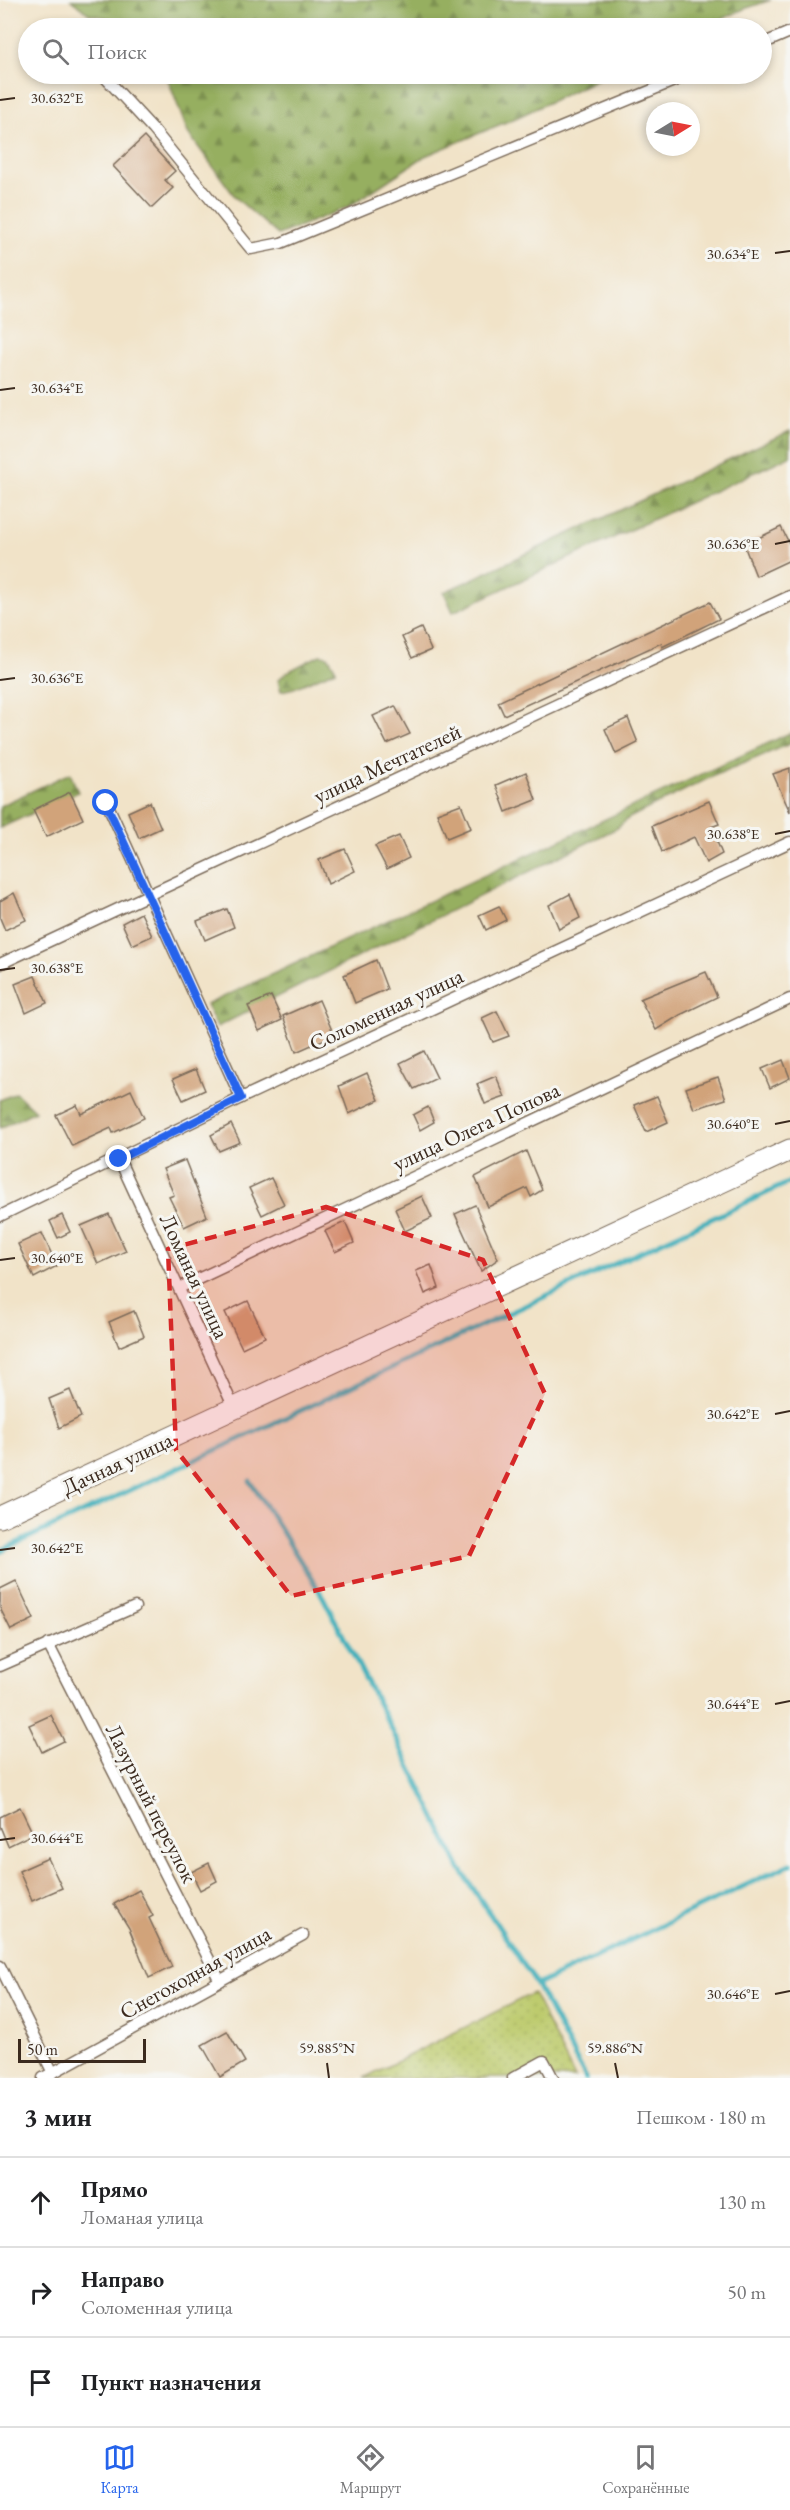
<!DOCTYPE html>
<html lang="ru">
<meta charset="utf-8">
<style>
body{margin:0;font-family:"EB Garamond",serif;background:#f2f2f2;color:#202124}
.compass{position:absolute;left:646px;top:102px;width:54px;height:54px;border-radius:50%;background:#fff;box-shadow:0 3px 9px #0003;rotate:80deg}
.scale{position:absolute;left:18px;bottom:15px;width:128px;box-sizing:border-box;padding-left:6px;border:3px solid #3b2a1e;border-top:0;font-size:16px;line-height:21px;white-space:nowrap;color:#3b2a1e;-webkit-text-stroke:4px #f6f6f2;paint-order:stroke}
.stop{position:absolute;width:18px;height:18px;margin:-14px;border:4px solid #2563eb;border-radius:50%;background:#fff}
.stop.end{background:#2563eb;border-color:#fff;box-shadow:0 2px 6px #0008}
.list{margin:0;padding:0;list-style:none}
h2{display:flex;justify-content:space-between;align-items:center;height:78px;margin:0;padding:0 24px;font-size:26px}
h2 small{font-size:20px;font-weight:400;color:#757577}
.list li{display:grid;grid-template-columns:39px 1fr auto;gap:18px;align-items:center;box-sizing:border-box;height:90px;padding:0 24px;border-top:2px solid #e0e0e0}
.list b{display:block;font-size:22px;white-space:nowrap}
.list p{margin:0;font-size:20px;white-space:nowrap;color:#757577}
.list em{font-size:20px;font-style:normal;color:#757577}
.icon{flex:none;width:33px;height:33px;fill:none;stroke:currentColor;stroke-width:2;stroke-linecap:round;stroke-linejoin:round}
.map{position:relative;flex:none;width:790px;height:2078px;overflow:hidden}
.search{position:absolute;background:#fff;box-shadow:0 3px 9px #0003;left:18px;right:18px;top:18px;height:66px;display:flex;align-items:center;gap:15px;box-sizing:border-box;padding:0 21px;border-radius:33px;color:#757577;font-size:22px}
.sheet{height:348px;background:#fff}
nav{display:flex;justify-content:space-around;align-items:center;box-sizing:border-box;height:84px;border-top:2px solid #e0e0e0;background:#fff;font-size:16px;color:#757577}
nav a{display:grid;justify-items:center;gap:3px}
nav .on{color:#2563eb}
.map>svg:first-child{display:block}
</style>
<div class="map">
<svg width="790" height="2078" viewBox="0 0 790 2078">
<defs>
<pattern id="forest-firs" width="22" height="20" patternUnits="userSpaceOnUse" patternTransform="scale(1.5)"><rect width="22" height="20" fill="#96af60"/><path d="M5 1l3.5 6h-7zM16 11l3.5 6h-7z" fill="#7c8f4f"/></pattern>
<pattern id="park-dots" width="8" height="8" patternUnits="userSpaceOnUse" patternTransform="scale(1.5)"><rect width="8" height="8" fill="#bdcb6d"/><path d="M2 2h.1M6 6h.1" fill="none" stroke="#a3ae5e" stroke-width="1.8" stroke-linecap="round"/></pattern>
</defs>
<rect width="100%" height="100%" fill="#f6f6f2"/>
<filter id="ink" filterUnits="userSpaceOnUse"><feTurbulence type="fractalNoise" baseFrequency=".0167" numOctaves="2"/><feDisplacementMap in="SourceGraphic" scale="12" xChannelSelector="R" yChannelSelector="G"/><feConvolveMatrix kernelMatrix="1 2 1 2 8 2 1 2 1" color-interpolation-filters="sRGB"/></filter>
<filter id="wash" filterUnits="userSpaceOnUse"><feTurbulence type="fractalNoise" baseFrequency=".008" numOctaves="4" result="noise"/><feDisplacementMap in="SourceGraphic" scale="24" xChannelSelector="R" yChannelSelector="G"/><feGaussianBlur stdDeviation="1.35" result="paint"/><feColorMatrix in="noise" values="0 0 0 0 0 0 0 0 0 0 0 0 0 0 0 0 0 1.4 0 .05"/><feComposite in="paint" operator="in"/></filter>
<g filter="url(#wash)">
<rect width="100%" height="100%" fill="#f1e3c8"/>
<g fill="url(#forest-firs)" stroke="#686c3f" stroke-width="1.5">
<path d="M71,0H771L744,9L703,28H128L121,21L89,14Z"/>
<path d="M166,74H608L518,117L425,156L348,207L278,235L236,198L188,133Z"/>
<path d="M790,431V456L453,612L444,592Z"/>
<path d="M320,655L328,656L336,670L294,688L281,691L278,680L287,672Z"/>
<path d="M790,733V744L713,776L629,818L617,828L217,1027L206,1005Z"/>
<path d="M70,773L78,792L0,828V806Z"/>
<path d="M16,1093L35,1111L0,1128V1100Z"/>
</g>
<path fill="url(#park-dots)" stroke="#7c7a46" stroke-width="1.5" d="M533,1993L575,2078H364Z"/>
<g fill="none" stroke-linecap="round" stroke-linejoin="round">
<g stroke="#41b0bb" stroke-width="5">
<path d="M250,1481L323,1597L391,1728L459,1867L537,1985L586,2078"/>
<path d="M0,1551L790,1182"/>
<path d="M537,1985L790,1864"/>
</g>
</g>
<g id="blocks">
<g fill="#d1a37a">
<path d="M144,137L175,171L165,180L173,188L152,208L113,166Z"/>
<path d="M781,527L790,545V560L756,576L744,545Z"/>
<path d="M710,602L719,619L662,647L661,643L504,715L498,702Z"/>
<path d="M421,628L431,650L412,658L402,637Z"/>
<path d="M395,706L410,734L387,744L373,716Z"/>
<path d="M628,718L638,743L616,754L605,729Z"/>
<path d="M790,768V812L773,774Z"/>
<path d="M526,772L536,800L506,812L496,785Z"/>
<path d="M70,792L83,819L46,837L33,810Z"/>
<path d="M709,801L719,824L711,827L722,854L706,863L694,837L662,852L652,826Z"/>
<path d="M150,802L161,828L139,838L128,812Z"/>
<path d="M461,804L471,828L447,838L437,813Z"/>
<path d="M399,836L409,858L387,869L375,846Z"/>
<path d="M345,849L355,871L328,884L319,860Z"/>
<path d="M14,893L26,920L5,930L0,918V901Z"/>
<path d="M570,894L580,918L559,929L549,905Z"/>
<path d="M499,906L506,920L486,930L479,915Z"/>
<path d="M227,909L234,927L205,940L197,921Z"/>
<path d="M141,913L152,936L132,945L122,923Z"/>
<path d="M376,960L387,989L355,1003L344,975Z"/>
<path d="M706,972L717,997L680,1015L656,1030L640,999Z"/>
<path d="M35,976L47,1003L26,1013L15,984Z"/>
<path d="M271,996L282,1020L259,1031L248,1006Z"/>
<path d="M319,1000L334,1035L296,1052L283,1016Z"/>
<path d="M497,1011L509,1036L493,1042L482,1018Z"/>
<path d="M424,1051L437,1078L414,1089L400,1063Z"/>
<path d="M783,1060L790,1078L770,1088L762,1069Z"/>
<path d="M196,1069L205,1090L183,1100L173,1079Z"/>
<path d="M367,1073L379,1100L349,1114L339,1086Z"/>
<path d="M496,1076L505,1097L485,1104L477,1084Z"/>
<path d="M718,1077L726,1099L694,1109L686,1088Z"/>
<path d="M131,1090L144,1118L113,1133L111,1128L72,1146L56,1115L77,1105L81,1114Z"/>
<path d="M657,1096L668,1122L646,1132L634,1105Z"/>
<path d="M428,1107L434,1122L420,1130L413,1115Z"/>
<path d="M231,1124L240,1142L219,1151L211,1135Z"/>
<path d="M526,1151L542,1190L531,1197L527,1188L488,1207L475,1177Z"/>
<path d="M185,1160L207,1216L184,1227L169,1197L174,1195L163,1169Z"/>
<path d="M271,1178L284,1204L262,1215L249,1188Z"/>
<path d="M422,1196L432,1218L405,1231L395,1209Z"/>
<path d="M475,1205L498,1259L481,1271L455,1214Z"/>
<path d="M109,1214L126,1251L98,1264L81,1226Z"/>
<path d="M62,1215L70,1232L58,1238L50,1221Z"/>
<path d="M345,1222L354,1243L335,1252L325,1231Z"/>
<path d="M42,1233L57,1266L34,1278L18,1244Z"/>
<path d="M431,1265L439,1288L425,1294L416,1271Z"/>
<path d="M248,1301L265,1337L242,1348L225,1312Z"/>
<path d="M134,1311L144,1336L119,1347L109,1322Z"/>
<path d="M70,1390L81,1417L59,1428L49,1399Z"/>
<path d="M16,1581L34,1619L11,1630L0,1608V1589Z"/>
<path d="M51,1715L64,1741L42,1752L29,1725Z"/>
<path d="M20,1807L33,1834L8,1846L0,1826V1817Z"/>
<path d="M48,1858L62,1888L32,1901L19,1871Z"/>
<path d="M209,1863L217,1881L200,1890L191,1872Z"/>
<path d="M139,1890L153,1916L149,1918L172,1967L149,1978L129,1928L114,1904Z"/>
<path d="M227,2031L245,2062L220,2077L202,2045Z"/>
</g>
</g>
</g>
<g filter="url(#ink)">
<use href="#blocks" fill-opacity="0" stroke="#7b6b5a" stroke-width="1.5"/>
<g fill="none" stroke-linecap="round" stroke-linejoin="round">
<defs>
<g id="lane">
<path d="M762,44L790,32"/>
<path d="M102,74L153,129L251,249L281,243L691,74"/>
<path d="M107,803L241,1098"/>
<path d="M0,964L790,596"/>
<path d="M119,1159L234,1408"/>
<path d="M0,1216L241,1098L790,842"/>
<path d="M179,1288L790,999"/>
<path d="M48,1644L220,1981"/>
<path d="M0,1666L135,1607"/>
<path d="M0,1966L53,2073"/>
<path d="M43,2078L303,1935"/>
<path d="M513,2078L544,2061L553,2078"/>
</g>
<path id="street" d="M0,1517L790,1150"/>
</defs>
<use href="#lane" stroke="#7b6b5a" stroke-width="13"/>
<use href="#street" stroke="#7b6b5a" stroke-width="23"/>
<use href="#lane" stroke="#fff" stroke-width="10"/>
<use href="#street" stroke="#fff" stroke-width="21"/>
</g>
</g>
<g fill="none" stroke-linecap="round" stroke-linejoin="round" filter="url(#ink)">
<path stroke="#2563eb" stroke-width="8" d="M106,803L241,1098L119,1159"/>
</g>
<path fill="#d62828" fill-opacity="0.2" stroke="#d62828" stroke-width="4.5" stroke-dasharray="12 8" stroke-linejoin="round" d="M326,1207L483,1260L545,1394L469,1556L291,1596L176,1450L168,1249Z"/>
<path fill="none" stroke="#3b2a1e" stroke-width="2" d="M0,100L15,98M775,253L790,251M0,390L15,388M775,544L790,541M0,680L15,678M775,834L790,831M0,970L15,968M775,1124L790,1121M0,1260L15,1258M775,1414L790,1411M0,1550L15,1548M775,1704L790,1701M0,1840L15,1838M775,1994L790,1991M327,2063L329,2078M615,2063L618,2078"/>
<g text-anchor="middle" stroke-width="6" stroke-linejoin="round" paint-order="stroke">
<g font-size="22" fill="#3b2a1e" stroke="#f6f6f2">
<text transform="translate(387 763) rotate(-25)" y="8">улица Мечтателей</text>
<text transform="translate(386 1009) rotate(-25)" y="8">Соломенная улица</text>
<text transform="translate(476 1126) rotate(-25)" y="8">улица Олега Попова</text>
<text transform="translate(195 1276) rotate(65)" y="8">Ломаная улица</text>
<text transform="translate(117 1463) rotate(-25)" y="8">Дачная улица</text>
<text transform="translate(152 1803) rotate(63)" y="8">Лазурный переулок</text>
<text transform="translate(195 1972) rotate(-29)" y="8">Снегоходная улица</text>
</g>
</g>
<g font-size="15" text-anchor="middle" fill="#3b2a1e" stroke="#f6f6f2" stroke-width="6" stroke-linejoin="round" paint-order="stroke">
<text x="57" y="103">30.632°E</text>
<text x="733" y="259">30.634°E</text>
<text x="57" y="393">30.634°E</text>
<text x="733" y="549">30.636°E</text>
<text x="57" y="683">30.636°E</text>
<text x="733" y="839">30.638°E</text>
<text x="57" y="973">30.638°E</text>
<text x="733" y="1129">30.640°E</text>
<text x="57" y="1263">30.640°E</text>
<text x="733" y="1419">30.642°E</text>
<text x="57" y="1553">30.642°E</text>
<text x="733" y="1709">30.644°E</text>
<text x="57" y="1843">30.644°E</text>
<text x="733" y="1999">30.646°E</text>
<text x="327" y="2053">59.885°N</text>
<text x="615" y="2053">59.886°N</text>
</g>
</svg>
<svg class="compass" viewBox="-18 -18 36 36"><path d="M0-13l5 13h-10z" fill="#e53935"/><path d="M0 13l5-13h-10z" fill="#757577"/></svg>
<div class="scale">50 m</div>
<div class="stop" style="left:106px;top:803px"></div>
<div class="stop end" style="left:119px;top:1159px"></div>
<div class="search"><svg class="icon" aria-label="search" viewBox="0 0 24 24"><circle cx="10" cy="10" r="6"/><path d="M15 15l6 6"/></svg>Поиск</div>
</div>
<section class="sheet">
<h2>3 мин<small>Пешком · 180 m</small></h2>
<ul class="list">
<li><svg class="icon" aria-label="ahead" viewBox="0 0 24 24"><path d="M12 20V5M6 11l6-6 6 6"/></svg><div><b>Прямо</b><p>Ломаная улица</p></div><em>130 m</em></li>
<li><svg class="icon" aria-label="right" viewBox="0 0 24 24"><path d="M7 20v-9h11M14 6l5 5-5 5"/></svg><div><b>Направо</b><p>Соломенная улица</p></div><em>50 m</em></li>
<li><svg class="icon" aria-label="arrive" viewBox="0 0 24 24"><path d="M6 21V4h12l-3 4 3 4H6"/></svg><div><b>Пункт назначения</b></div></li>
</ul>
</section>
<nav>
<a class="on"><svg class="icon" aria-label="map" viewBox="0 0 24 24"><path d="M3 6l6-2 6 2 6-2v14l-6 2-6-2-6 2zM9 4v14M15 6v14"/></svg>Карта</a>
<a><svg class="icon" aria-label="directions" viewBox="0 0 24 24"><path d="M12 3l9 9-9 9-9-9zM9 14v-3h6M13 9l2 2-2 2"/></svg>Маршрут</a>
<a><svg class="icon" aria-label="saved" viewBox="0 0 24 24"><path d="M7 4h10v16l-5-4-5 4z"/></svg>Сохранённые</a>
</nav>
